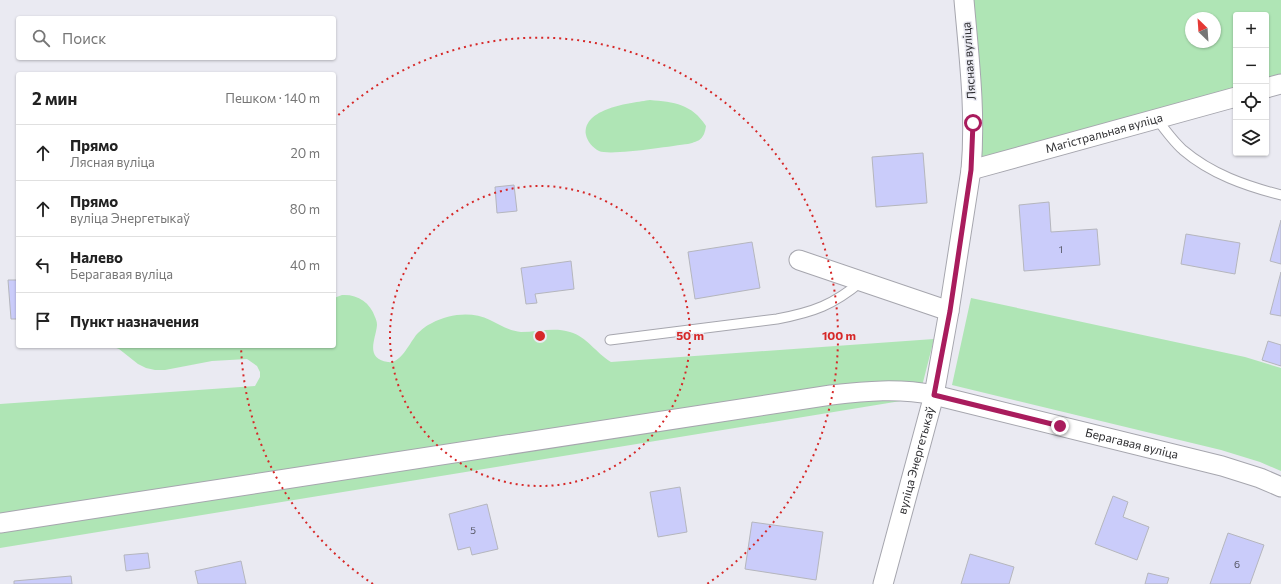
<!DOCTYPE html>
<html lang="ru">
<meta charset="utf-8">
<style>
body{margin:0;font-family:Commissioner,sans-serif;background:#f2f2f2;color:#222}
.controls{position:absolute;right:12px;top:12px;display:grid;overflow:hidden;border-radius:4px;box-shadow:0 1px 3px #0004}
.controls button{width:36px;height:36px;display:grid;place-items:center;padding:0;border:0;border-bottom:1px solid #e0e0e0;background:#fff;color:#222;font:20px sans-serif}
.compass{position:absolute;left:1185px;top:12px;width:36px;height:36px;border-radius:50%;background:#fff;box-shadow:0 1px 3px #0004;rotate:335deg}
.stop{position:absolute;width:12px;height:12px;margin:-9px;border:3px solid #a91c5d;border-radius:50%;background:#fff}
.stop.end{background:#a91c5d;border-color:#fff;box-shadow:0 1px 4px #0008}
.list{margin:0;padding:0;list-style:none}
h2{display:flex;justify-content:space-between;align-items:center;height:52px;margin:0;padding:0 16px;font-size:17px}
h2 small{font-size:13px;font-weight:400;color:#767676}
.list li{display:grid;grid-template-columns:26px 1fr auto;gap:12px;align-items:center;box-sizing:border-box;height:56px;padding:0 16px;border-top:1px solid #e0e0e0}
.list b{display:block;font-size:15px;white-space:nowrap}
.list p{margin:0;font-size:13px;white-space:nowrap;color:#767676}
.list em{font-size:13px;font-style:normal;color:#767676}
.icon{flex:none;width:22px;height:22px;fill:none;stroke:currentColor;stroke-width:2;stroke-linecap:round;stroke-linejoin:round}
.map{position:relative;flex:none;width:1281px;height:584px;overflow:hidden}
.search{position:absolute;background:#fff;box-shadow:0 1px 3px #0004;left:16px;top:16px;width:320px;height:44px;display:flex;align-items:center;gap:10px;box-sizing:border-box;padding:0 14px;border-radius:4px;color:#767676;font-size:15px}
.panel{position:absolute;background:#fff;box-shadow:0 1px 3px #0004;left:16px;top:72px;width:320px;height:276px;border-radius:4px}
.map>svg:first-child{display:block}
</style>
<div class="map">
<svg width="1281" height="584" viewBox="0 0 1281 584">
<rect width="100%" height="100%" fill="#eaeaf2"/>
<g fill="#afe5b5" fill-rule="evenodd">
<path d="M964,0H1281V84L1266,88V15H1236V97L971,170ZM1191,18H1215V42H1191Z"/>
<path d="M650,100C674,102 692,104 706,126C704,139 700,141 688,144C671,146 611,156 599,151C593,148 587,141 586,135C582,108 631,103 650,100Z"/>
<path d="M342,295C357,294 370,302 375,317C376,319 377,322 377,325C376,339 364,358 388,362C401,364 410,342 417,334C421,330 427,325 432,323C449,314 472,311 490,320C500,325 510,331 521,332C537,332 554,327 570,332C587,337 596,353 611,362L934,339L919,398L0,548V404L255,386L260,377V372L257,366L247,359L212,361L165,370H155L146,368L138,364L119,349L111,346H334V298Z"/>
<path d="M971,298L1245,357L1281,368V471L1260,462L1221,450L952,385Z"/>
</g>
<g fill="#caccfa" stroke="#b5b6bd">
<path d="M923,153L927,203L876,207L872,157Z"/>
<path d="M514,185L517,211L497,213L495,187Z"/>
<path d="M1049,202L1051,232L1097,229L1100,265L1024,271L1019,205Z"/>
<path d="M1281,220V264L1270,261Z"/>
<path d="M1186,234L1240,243L1235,274L1181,264Z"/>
<path d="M752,242L760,288L695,299L688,252Z"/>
<path d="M571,261L574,289L535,294L537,303L526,304L521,268Z"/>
<path d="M1281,272V316L1270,314Z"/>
<path d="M8,280H18V319H11Z"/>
<path d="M1268,341L1281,345V366L1262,360Z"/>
<path d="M680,487L687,532L658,537L650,492Z"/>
<path d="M1113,496L1128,502L1123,517L1149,527L1137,560L1095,544Z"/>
<path d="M487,504L498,549L472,555L470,547L458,550L449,514Z"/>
<path d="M752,522L823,532L816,580L745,569Z"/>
<path d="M1228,533L1264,545L1250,584H1210Z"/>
<path d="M148,553L150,568L126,571L124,555Z"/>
<path d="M970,554L1014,567L1009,584H961Z"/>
<path d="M241,561L246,584H198L195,571Z"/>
<path d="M1148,573L1169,578L1167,584H1145Z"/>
<path d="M71,576L72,584H14V581Z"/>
</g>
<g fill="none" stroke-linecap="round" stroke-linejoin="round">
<defs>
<g id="lane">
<path d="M1157,119C1165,130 1173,141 1183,150C1211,174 1246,186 1281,195"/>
<path d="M610,340L777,319C814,312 833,305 862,281"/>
</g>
<g id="street">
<path d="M1266,88L1281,84"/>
<path id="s1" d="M971,170L1236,97"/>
<path d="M799,260L949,311"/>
<path id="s2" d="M0,523L831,395C866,391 899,388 934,395L1222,466L1260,478L1281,487"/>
<path id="s3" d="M883,584L934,395L949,311L971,170C976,113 969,57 964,0"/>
</g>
</defs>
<use href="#lane" stroke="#a6a6ae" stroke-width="11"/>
<use href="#street" stroke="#a6a6ae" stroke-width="21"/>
<use href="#lane" stroke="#fff" stroke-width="9"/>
<use href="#street" stroke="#fff" stroke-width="19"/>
</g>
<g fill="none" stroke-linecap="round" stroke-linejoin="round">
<path stroke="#a91c5d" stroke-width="5" d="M973,123L971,170L950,311L934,395L1060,426"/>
</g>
<g fill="none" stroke="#d62828" stroke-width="2" stroke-dasharray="2 4">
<circle cx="540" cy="336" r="150"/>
<path d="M373 584A299 299 0 0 1 241 346M334 119A299 299 0 1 1 707 584"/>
</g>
<g text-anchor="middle" stroke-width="3" stroke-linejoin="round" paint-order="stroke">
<g font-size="10" fill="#555663">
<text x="1061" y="253">1</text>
<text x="473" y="534">5</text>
<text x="1237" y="568">6</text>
</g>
<g font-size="12" fill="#2e2e31" stroke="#eaeaf2">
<text transform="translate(969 61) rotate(-94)" y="4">Лясная вуліца</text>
<text dy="4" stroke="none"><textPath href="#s1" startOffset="138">Магістральная вуліца</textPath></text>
<text dy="4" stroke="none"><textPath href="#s2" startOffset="1148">Берагавая вуліца</textPath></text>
<text dy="4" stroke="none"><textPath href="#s3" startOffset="128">вуліца Энергетыкаў</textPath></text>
</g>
</g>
<circle cx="540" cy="336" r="6" fill="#d62828" stroke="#eaeaf2" stroke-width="2"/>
<g font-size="12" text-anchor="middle" font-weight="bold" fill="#d62828" stroke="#eaeaf2" stroke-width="3" stroke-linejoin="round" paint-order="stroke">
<text x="690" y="340">50 m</text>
<text x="839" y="340">100 m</text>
</g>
</svg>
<div class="controls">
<button>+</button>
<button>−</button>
<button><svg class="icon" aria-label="locate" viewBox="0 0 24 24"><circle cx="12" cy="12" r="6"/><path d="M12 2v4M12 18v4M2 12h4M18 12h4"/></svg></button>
<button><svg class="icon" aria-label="layers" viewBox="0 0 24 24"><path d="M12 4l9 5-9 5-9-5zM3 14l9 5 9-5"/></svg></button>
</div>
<svg class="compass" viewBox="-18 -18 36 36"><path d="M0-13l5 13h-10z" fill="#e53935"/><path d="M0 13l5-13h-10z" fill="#767676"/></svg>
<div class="stop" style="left:973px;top:123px"></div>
<div class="stop end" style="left:1060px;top:426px"></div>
<div class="search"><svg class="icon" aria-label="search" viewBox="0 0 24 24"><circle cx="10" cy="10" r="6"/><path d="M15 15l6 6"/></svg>Поиск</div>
<section class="panel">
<h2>2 мин<small>Пешком · 140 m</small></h2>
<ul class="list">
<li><svg class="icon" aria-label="ahead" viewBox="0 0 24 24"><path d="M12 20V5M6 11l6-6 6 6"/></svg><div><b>Прямо</b><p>Лясная вуліца</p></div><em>20 m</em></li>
<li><svg class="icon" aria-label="ahead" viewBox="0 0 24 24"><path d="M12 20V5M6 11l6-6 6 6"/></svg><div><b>Прямо</b><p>вуліца Энергетыкаў</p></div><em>80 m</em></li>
<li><svg class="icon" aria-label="left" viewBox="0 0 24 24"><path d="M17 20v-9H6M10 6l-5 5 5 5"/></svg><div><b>Налево</b><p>Берагавая вуліца</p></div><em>40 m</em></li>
<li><svg class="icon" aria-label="arrive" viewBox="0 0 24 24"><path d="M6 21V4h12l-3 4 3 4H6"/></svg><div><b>Пункт назначения</b></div></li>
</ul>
</section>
</div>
